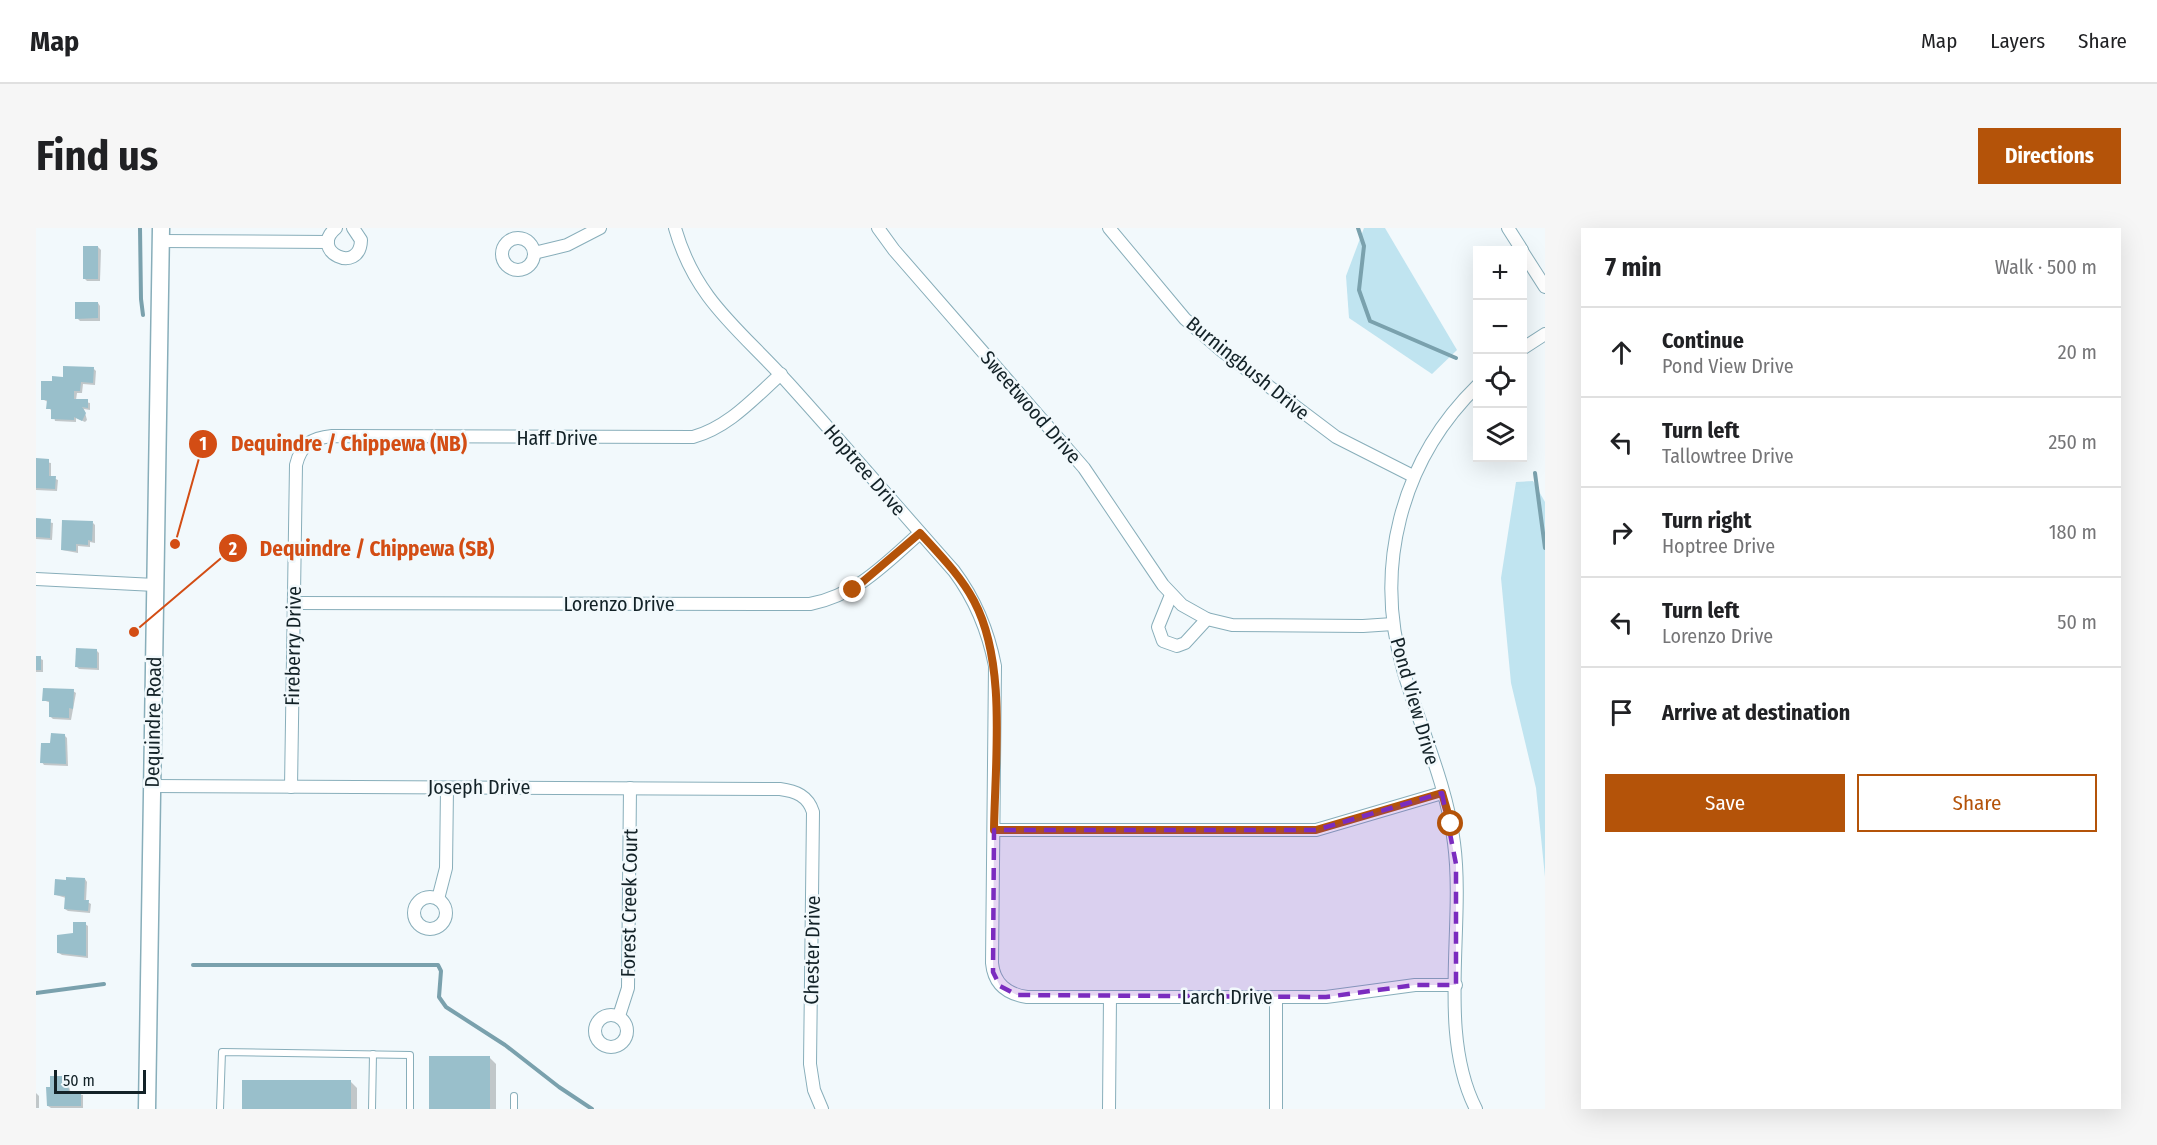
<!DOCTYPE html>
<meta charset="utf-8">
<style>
body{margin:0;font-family:"Fira Sans Condensed",sans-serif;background:#f6f6f6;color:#202124}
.controls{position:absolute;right:18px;top:18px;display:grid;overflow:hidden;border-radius:0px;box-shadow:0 6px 24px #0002}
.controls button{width:54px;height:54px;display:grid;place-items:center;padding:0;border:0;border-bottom:2px solid #e0e0e0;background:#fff;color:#202124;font:30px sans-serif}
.scale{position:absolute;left:18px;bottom:15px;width:92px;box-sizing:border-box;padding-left:6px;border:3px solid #132227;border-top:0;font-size:16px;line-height:21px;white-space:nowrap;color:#132227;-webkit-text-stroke:4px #f2f9fc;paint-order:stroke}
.stop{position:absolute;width:18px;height:18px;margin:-14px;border:4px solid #b45309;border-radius:50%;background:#fff}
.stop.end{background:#b45309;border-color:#fff;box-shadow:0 2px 6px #0008}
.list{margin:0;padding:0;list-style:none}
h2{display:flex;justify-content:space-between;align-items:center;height:78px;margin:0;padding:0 24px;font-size:26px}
h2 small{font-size:20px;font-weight:400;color:#757577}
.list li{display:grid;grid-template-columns:39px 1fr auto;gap:18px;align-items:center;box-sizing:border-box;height:90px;padding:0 24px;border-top:2px solid #e0e0e0}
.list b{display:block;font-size:22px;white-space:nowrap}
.list p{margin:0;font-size:20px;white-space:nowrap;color:#757577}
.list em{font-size:20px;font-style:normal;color:#757577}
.actions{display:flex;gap:12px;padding:18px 24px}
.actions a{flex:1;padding:14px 0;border:2px solid #b45309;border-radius:0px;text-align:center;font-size:21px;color:#b45309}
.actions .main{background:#b45309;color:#fff}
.icon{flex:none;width:33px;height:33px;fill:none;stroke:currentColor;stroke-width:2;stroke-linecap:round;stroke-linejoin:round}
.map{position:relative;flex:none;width:1509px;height:881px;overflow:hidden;border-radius:0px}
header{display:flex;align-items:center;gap:36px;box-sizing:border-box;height:84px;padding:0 30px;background:#fff;border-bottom:2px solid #e0e0e0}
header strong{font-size:28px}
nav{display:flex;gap:33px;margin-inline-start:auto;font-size:21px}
.intro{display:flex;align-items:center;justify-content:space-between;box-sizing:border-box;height:144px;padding:0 36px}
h1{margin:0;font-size:42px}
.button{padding:15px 27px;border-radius:0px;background:#b45309;color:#fff;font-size:21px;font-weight:700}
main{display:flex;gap:36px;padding:0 36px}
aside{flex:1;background:#fff;border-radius:0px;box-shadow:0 6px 24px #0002}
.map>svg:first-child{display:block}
</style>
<header>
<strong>Map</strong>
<nav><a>Map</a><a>Layers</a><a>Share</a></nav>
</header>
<div class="intro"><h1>Find us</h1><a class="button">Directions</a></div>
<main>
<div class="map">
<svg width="1509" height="881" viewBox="0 0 1509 881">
<rect width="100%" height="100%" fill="#f2f9fc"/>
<g fill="#c0e4f0">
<path d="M1328,0H1349L1421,122L1396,146L1313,90L1310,48Z"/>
<path d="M1497,253L1509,274V649L1500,560L1475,455L1465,350L1480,254Z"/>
</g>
<g fill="#0003">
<path d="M62,19L65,22L64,53H51L48,50Z"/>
<path d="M62,75L64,78V93H44L41,90Z"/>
<path d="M57,140L60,143L59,157L47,156L46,165H41L40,172L54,175V182L48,181L51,192L49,194L40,190V194L19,193L17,183L12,180V174L6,171L17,155Z"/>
<path d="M0,232L15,235V249L22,252L21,263L0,262Z"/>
<path d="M0,292L17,295L16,312L0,311Z"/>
<path d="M57,295L59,297V315L54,314V319L42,318V325L26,322Z"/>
<path d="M61,423L63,425V442L43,441L40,438Z"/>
<path d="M0,429L7,432V444H0Z"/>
<path d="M37,463L40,465L35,492L17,491L14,488L15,475L7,472Z"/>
<path d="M28,507L31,510L32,538L8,537L6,534L16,517Z"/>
<path d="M49,651L51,654L50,673L55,676L54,685L32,683L29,681L30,670L20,667Z"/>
<path d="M49,696L52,698V730L26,727L23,725Z"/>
<path d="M454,830L460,836V881H395Z"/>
<path d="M30,850L35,865L47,867V880H15L12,878Z"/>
<path d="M315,854L321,860V881H208Z"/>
<path d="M0,865L3,868V880H0Z"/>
</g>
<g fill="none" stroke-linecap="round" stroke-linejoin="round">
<g stroke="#7aa1ad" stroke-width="4">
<path d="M104,0L105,71L107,87"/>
<path d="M1322,0L1328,18L1323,62L1334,93L1420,130"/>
<path d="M1499,245L1509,320"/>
<path d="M157,737H402L405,743L403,769L410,779L469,817L523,859L556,881"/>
<path d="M0,765L68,756"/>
</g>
</g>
<g fill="#99bfcb">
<rect x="47" y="18" width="15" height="33"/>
<path d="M39,74H62V90L39,91Z"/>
<path d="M27,138L58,139L57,155L45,154L44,163H38V171H52V180L46,179L50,185L46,193L38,189V192L15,191V181H10L11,172H5V153H16V148L27,149Z"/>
<path d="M0,230L13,231V248H20L19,261L0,260Z"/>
<path d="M0,290L15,291L14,310L0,309Z"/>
<path d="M26,292L57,293L56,313L52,312V317L40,316V323L25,322Z"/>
<path d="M40,420L61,421V440L39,439Z"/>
<rect x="0" y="428" width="5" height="14"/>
<path d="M7,460L38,461L37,481L33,480V490L13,489V473H6Z"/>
<path d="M15,505L29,506L30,536L4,535L5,515H14Z"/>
<path d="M30,649L49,650L48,672H53L52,683L28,681L29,668L18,667L19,651L30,652Z"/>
<path d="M37,694H50V728L21,725V707L37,705Z"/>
<rect x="393" y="828" width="61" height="53"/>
<path d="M14,848H30L33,863H45V878H11L10,859H14Z"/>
<rect x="206" y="852" width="109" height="29"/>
</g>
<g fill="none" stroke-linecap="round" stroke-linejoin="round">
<defs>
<g id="service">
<path d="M184,881L186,824L374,827V881"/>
<path d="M336,881L337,826"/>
<path d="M478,881V868"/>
</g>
<g id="minor">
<path d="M300,0C272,23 324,48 325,12L317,0"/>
<path d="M639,0C660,74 706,103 754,157C809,218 863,281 918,343C939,371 952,402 959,438L956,735C958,756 971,766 991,769H1290L1379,757H1420"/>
<path d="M842,0L858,22L1048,240L1127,357L1146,377L1171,391L1196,397L1327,398L1357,396"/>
<path d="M1073,0L1149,91L1186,123L1300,209L1377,248"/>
<path d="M1472,0L1486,22"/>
<circle cx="482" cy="26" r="16"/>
<path d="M125,13L292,14"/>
<path d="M1486,23L1509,59"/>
<path d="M498,25L531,17L564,0"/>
<path d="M1486,121L1509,106"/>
<path d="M0,351L119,357"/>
<path d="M1135,367L1122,399L1127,413L1141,418L1149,415L1171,391"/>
<path d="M258,375L774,376C821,367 850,335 884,305"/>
<path d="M116,558L744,561C760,563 772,568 777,584L774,836L778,862L786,881"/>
<path d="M255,559L260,237C265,216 276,210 296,208L657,209C693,199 718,170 745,146"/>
<path d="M958,602H1280L1406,565"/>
<circle cx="394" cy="685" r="16"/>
<path d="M402,671L410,640L411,560"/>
<circle cx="575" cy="803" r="16"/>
<path d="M583,788L592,760L594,560"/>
<path d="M1073,881L1074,769"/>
<path d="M1240,881V769"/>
<path d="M1440,881C1401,805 1429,698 1418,615C1411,558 1385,501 1368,445C1337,341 1364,233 1442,157"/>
</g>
<path id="secondary" d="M111,881L125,0"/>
</defs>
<use href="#service" stroke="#88aeba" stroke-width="8"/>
<use href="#minor" stroke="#88aeba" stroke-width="14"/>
<use href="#secondary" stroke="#88aeba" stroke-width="19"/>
<use href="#service" stroke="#fff" stroke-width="6"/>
<use href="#minor" stroke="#fff" stroke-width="12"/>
<use href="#secondary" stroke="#fff" stroke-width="16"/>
</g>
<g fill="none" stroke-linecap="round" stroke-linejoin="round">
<path stroke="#b45309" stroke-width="8" d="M817,362L884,305C903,326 924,347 938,373C971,435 959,532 958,602H1280L1406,565L1415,596"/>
</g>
<path fill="#7b2cbf" fill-opacity="0.2" stroke="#7b2cbf" stroke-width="4.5" stroke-dasharray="12 8" stroke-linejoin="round" d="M1406,565L1420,636V757H1379L1290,769L981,767L964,758L957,744L958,602H1280Z"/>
<g text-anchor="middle" stroke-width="5" stroke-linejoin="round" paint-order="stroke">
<g font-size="20" fill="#132227" stroke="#f2f9fc">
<text transform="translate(1212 140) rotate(39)" y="7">Burningbush Drive</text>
<text transform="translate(995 179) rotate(49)" y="7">Sweetwood Drive</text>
<text x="521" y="217">Haff Drive</text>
<text transform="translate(829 242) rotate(49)" y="7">Hoptree Drive</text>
<text x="583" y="383">Lorenzo Drive</text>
<text transform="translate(257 418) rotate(-89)" y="7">Fireberry Drive</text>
<text transform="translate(1379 473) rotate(74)" y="7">Pond View Drive</text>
<text transform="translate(117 494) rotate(-89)" y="7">Dequindre Road</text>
<text x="443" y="566">Joseph Drive</text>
<text transform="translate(593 675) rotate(-89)" y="7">Forest Creek Court</text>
<text transform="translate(776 722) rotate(-89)" y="7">Chester Drive</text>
<text x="1191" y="776">Larch Drive</text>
</g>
</g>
<path fill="none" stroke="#d34d14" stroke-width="2" d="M139 316L167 216M98 404L197 320"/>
<g fill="#d34d14" stroke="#f2f9fc" stroke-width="2">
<circle cx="139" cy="316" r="6"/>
<circle cx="98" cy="404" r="6"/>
<circle cx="167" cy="216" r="15"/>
<circle cx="197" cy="320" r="15"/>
</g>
<g font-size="18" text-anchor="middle" font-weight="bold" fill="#fff">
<text x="167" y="222">1</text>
<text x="197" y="327">2</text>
</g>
<g font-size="21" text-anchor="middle" font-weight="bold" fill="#d34d14" stroke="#f2f9fc" stroke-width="5" stroke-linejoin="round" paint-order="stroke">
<text x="313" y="223">Dequindre / Chippewa (NB)</text>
<text x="341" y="328">Dequindre / Chippewa (SB)</text>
</g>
</svg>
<div class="controls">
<button>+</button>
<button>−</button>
<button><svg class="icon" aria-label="locate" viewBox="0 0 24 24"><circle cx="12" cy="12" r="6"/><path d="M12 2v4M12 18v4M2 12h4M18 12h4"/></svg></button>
<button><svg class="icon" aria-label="layers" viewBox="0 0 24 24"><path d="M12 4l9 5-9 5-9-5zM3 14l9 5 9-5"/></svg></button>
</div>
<div class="scale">50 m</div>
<div class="stop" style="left:1415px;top:596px"></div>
<div class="stop end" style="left:817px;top:362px"></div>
</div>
<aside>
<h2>7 min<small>Walk · 500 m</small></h2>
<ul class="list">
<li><svg class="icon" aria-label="ahead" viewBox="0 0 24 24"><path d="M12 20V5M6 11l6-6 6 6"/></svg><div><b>Continue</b><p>Pond View Drive</p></div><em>20 m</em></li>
<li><svg class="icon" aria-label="left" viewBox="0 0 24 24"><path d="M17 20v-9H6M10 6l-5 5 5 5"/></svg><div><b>Turn left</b><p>Tallowtree Drive</p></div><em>250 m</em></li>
<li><svg class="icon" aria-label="right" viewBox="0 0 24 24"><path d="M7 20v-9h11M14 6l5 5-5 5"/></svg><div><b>Turn right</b><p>Hoptree Drive</p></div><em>180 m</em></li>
<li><svg class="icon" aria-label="left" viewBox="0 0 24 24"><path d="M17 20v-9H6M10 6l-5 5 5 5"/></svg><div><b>Turn left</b><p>Lorenzo Drive</p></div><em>50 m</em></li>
<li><svg class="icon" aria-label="arrive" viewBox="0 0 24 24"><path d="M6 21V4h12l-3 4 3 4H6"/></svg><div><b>Arrive at destination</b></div></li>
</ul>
<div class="actions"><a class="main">Save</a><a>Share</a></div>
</aside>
</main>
